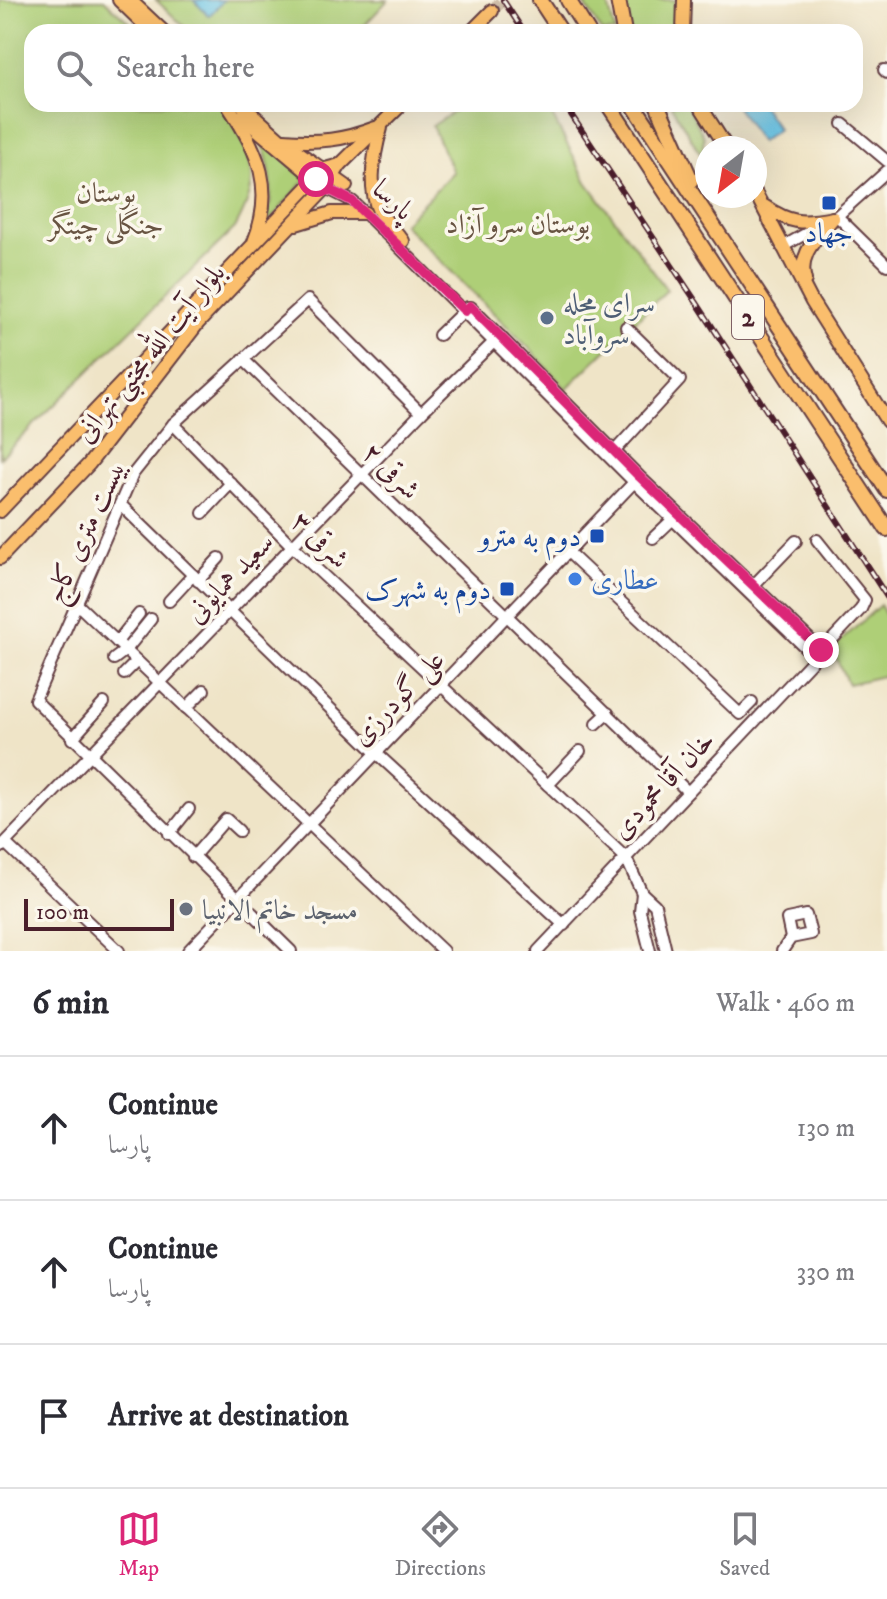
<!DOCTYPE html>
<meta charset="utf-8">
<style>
body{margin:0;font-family:"IM FELL DW Pica",Amiri,serif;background:#f7f7f7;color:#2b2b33}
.compass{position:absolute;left:695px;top:136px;width:72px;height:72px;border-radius:50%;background:#fff;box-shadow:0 8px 32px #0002;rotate:211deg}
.scale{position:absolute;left:24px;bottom:20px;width:150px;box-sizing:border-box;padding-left:8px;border:4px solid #4a1f2b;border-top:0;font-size:22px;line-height:28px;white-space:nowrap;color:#4a1f2b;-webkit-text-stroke:6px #fbf7ec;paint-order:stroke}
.stop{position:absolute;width:24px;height:24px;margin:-18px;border:6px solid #db2777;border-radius:50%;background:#fff}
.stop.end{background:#db2777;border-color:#fff;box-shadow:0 2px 8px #0008}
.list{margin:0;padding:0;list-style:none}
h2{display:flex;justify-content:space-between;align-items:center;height:104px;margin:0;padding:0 32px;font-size:34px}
h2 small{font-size:26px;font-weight:400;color:#7c7c81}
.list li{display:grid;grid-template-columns:52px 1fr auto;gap:24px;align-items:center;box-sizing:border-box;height:144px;padding:0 32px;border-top:2px solid #e1e1e2}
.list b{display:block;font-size:30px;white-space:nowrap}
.list p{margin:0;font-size:26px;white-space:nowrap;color:#7c7c81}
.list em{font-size:26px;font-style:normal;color:#7c7c81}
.icon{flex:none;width:44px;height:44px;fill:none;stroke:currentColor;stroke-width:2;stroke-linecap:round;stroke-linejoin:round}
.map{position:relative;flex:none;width:887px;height:951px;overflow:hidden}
.search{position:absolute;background:#fff;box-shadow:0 8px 32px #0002;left:24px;right:24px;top:24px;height:88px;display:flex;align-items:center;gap:20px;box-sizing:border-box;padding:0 28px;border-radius:24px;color:#7c7c81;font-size:30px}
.sheet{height:536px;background:#fff}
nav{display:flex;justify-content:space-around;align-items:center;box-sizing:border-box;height:112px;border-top:2px solid #e1e1e2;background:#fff;font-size:22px;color:#7c7c81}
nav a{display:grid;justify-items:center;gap:4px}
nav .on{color:#db2777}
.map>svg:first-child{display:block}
</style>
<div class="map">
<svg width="887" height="951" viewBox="0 0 887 951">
<rect width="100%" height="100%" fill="#fbf7ec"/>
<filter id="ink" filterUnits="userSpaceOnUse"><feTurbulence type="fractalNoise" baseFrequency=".0125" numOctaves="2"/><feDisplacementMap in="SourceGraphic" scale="16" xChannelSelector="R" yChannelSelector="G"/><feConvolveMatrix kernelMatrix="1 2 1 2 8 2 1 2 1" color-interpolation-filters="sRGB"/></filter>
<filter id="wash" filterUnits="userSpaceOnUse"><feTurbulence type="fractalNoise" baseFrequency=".006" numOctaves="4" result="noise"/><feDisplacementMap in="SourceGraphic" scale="32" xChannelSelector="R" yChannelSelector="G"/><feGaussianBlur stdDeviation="1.8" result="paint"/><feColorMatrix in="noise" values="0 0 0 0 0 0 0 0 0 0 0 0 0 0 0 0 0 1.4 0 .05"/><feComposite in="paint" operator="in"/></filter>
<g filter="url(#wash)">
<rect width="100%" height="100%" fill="#efe4c7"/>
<g fill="#aecf77" stroke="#7c7751" stroke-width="2">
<path d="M0,0H104L140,32H32V104H220C230,113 234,124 240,136C259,173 254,193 235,228L0,458Z"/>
<path d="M156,0H388L358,32H190Z"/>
<path d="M582,0H607L615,32H602Z"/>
<path d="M623,0H675L674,32H629Z"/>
<path d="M466,104H546L587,182L667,290L566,389L532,351L403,224L453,172L432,126Z"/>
<path d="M670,104H687L704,137L702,156Z"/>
<path d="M257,132L306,179L263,228C277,194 272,165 257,132Z"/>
<path d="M880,605L887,617V675L848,684L832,649Z"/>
</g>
<g fill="#68c4e6" stroke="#597288" stroke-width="2">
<path d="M193,0H224L209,16Z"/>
<path d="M738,104H761L778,129L760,142L736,106Z"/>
</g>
</g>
<g filter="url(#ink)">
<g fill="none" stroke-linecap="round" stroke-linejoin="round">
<path stroke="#cebda8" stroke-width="12" stroke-dasharray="12 6" stroke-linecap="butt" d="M492,11L503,0"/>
<defs>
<g id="minor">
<path d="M884,70L887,73"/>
<path d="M843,124L887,161"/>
<path d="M326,188L352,201L365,213L634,482L815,657"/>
<path d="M837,216L887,265"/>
<path d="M782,247L837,216L887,171"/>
<path d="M471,307L639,476L821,650"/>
<path d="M439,335L468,307"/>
<path d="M243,359L688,792"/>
<path d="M173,424L292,546L626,858L642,893L655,905L666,951"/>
<path d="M611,455L680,380L626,327"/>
<path d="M120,504L376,753L564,925"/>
<path d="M203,513L231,483"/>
<path d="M653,538L673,519"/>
<path d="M568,552L740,714L752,702"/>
<path d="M198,581L219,558"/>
<path d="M749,590L796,541"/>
<path d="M169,601L193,575"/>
<path d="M77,604L443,951"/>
<path d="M117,642L139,614"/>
<path d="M114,659L126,650L151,619"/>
<path d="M124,674L137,661"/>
<path d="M186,708L204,690"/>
<path d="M596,724L608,713"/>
<path d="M72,739L104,703"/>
<path d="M548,785L580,751"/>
<path d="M169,834L189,809"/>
<path d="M5,843L119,951"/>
<path d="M0,848L421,413L500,336"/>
<path d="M193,857L226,819L239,831"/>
<path d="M642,893L640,911L650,951"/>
<path d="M188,951L638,478"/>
<path d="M291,951L35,700L133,474L173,424L308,300L421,413"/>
<path d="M538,951L861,609L865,600L817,540"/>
<path d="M782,951L791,938L811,934L806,915L787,919L791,938"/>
</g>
<g id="major">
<path d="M119,0L152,32"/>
<path d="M130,0L164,32"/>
<path d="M471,32L492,11"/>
<path d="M683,32L684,0"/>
<path d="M241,104L281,140L346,186"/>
<path d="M699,104L727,148"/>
<path d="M229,107C259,152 275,189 254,242"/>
<path d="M241,116L322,184"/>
<path d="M381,128C374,153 367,187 379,211C385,221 396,231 403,241"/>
<path d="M284,140C318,143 344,140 375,128"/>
<path d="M755,192L812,302L887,421"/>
<path d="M764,206C791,224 802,224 833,218"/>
<path d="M296,224L332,213H365"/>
<path d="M805,280C797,254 818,237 833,218"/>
<path d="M0,511L325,169L340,165"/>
<path d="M0,558L89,464L198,323L326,188L340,165L402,104"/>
</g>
<g id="highway">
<path d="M540,0L561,32"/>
<path d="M568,0L588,32"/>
<path d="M618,0L624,32"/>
<path d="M608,104L887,529"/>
<path d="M633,104L887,490"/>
<path d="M657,104L691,180"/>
</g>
</defs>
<use href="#minor" stroke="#633d42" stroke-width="14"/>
<use href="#major" stroke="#633d42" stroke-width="16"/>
<use href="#highway" stroke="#633d42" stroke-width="18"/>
<use href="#minor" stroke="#fff" stroke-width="10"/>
<use href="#major" stroke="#fabe6d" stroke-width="12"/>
<use href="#highway" stroke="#fabe6d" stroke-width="14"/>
<defs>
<g id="rail">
<path d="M503,0L524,32"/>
<path d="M564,104L697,303L887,597"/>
</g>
</defs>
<use href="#rail" stroke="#4a1f2b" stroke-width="6"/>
<use href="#rail" stroke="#fbf7ec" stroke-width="3" stroke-dasharray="9" stroke-linecap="butt"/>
</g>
</g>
<g fill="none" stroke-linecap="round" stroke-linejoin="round" filter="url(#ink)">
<path stroke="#db2777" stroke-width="10" d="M316,179L326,188L352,201L465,311L470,306L639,476L821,650"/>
</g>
<g fill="#1a4fb4" stroke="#fbf7ec" stroke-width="3">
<rect x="821" y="195" width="16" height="16" rx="4"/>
<rect x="589" y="528" width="16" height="16" rx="4"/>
<rect x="499" y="581" width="16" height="16" rx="4"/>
</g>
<circle fill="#5c6f8a" stroke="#fbf7ec" stroke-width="3" cx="547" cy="318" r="8"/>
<circle fill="#3f7fe0" stroke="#fbf7ec" stroke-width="3" cx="575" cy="579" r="8"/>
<circle fill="#6b7280" stroke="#fbf7ec" stroke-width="3" cx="186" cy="909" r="8"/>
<g text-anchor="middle" stroke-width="7" stroke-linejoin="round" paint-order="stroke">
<rect fill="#fbf7ec" stroke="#7f6065" stroke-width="2" x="732" y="295" width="32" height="44" rx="6"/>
<g font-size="26" font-weight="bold" fill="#4a1f2b">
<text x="748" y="326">2</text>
</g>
<g font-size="28" fill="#685442" stroke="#fbf7ec">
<text x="106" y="202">بوستان<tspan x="106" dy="32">جنگلی چیتگر</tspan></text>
<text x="518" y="233">بوستان سرو آزاد</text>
</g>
<g font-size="28" fill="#4a1f2b" stroke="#fbf7ec">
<text transform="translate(394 199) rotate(43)" y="10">پارسا</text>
<text transform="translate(149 352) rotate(-51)" y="10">بلوار آیت الله مجتبی تهرانی</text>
<text transform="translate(392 470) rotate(44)" y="10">۲ شرقی</text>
<text transform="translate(84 531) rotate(-65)" y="10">بیست متری کاج</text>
<text transform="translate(321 539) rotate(44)" y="10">۳ شرقی</text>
<text transform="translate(229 577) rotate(-46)" y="10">سعید همایونی</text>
<text transform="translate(397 697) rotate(-46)" y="10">علی گودرزی</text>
<text transform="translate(662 784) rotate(-47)" y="10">خان آقا محمودی</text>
</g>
<g font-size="28" fill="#164399" stroke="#fbf7ec" text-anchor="end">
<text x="829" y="242" text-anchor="middle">جهاد</text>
<text x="581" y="546">دوم به مترو</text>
<text x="491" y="599">دوم به شهرک</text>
</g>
<g font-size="28" fill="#4e5e75" stroke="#fbf7ec" text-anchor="start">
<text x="563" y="312">سرای محله<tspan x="563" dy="32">سروآباد</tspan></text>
</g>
<g font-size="28" fill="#366cbe" stroke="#fbf7ec" text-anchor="start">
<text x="591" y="589">عطاری</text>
</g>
<g font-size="28" fill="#5b616d" stroke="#fbf7ec" text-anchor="start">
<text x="202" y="919">مسجد خاتم الانبیا</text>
</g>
</g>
</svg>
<svg class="compass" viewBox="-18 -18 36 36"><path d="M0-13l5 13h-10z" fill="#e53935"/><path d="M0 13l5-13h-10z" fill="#7c7c81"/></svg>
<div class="scale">100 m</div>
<div class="stop" style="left:316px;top:179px"></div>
<div class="stop end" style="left:821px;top:650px"></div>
<div class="search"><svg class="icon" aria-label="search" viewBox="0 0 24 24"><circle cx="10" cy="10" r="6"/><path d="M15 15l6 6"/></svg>Search here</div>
</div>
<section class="sheet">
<h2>6 min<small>Walk · 460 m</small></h2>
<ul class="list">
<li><svg class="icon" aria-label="ahead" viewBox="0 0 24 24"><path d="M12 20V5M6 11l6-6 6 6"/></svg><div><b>Continue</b><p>پارسا</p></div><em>130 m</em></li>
<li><svg class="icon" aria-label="ahead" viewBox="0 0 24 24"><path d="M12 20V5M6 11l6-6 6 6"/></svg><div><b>Continue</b><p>پارسا</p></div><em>330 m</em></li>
<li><svg class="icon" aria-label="arrive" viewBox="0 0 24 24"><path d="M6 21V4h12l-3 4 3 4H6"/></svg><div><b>Arrive at destination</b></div></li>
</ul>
</section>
<nav>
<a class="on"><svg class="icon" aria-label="map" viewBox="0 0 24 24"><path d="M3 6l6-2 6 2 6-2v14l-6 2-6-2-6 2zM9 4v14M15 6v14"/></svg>Map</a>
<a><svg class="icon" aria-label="directions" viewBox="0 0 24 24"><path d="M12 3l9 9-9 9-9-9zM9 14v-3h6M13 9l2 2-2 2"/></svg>Directions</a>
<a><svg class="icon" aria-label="saved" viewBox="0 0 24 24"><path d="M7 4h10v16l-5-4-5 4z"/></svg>Saved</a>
</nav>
